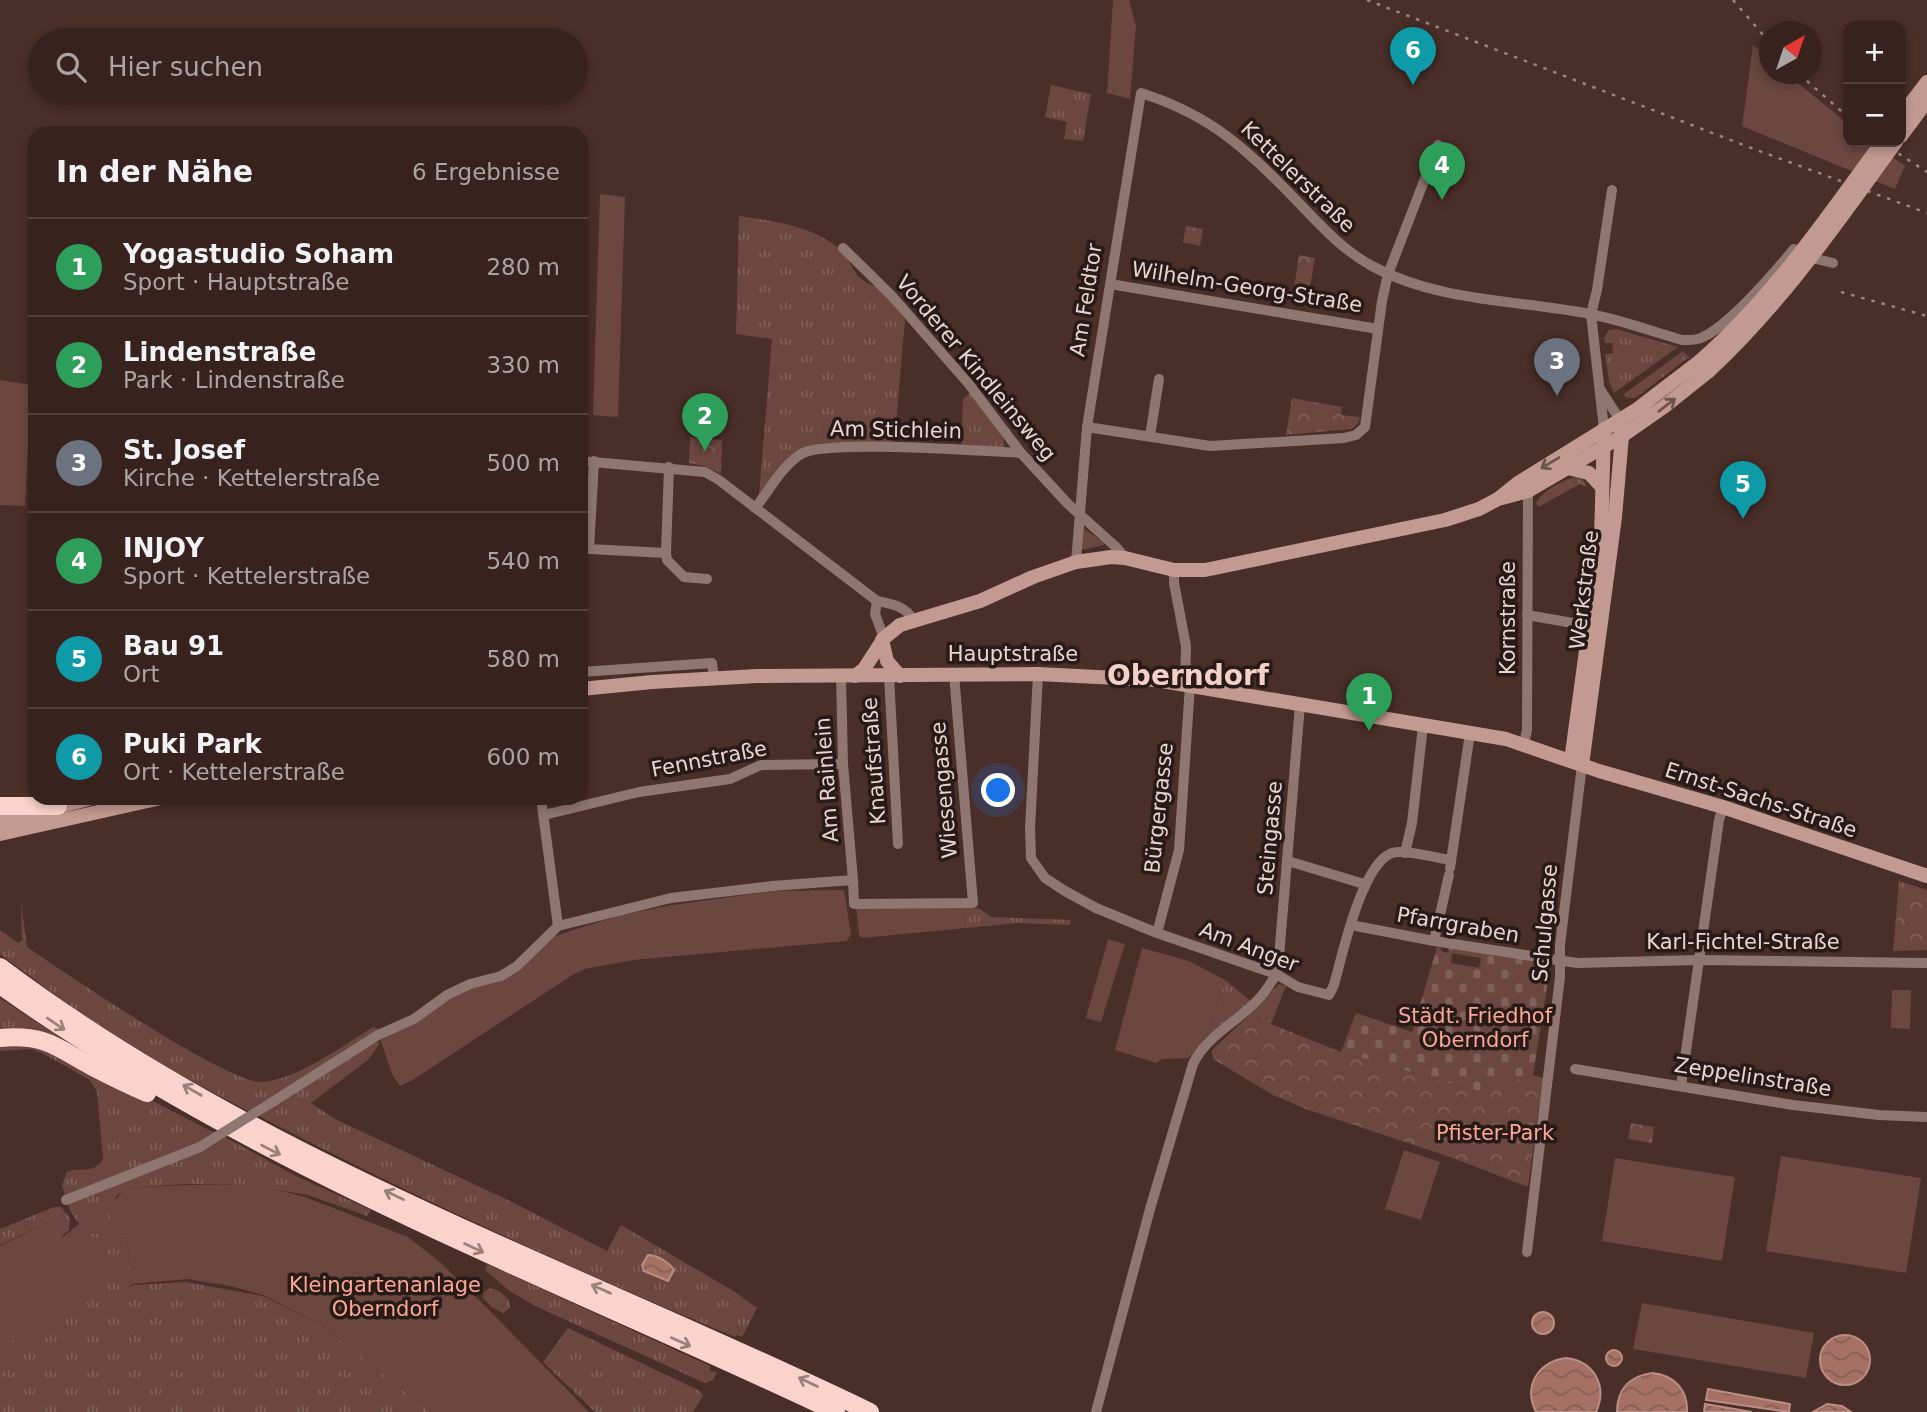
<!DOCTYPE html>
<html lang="de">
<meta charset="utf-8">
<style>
body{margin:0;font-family:"DejaVu Sans",sans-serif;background:#3f2a27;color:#f1f3f6}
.controls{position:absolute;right:21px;top:21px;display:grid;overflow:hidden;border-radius:14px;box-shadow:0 4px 10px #0003}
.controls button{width:63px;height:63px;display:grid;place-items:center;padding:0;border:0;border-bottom:2px solid #523f3c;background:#38221e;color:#f1f3f6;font:35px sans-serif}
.compass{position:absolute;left:1759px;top:21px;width:63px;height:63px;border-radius:50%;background:#38221e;box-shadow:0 4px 10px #0003;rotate:40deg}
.you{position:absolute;left:999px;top:791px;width:24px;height:24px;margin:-18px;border:5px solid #fff;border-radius:50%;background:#1a73e8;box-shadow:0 0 0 10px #1a73e833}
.badge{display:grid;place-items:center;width:46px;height:46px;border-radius:50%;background:#77c0f7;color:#fff;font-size:23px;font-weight:700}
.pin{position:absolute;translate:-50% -58px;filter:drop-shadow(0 2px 4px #0008)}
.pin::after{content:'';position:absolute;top:37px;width:24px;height:21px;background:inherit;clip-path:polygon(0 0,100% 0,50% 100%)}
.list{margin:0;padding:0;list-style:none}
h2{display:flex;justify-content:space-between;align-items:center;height:91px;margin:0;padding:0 28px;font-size:30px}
h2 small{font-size:23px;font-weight:400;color:#aba4a4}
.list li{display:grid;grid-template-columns:46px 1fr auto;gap:21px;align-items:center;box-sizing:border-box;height:98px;padding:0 28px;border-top:2px solid #523f3c}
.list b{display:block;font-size:26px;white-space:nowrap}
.list p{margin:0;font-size:23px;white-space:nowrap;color:#aba4a4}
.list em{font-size:23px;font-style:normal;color:#aba4a4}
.icon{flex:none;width:38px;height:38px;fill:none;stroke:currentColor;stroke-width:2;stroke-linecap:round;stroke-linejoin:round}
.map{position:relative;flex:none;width:1927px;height:1412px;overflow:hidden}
.search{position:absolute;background:#38221e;box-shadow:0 4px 10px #0003;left:28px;top:28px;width:560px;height:77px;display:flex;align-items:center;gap:18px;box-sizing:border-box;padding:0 24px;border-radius:38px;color:#aba4a4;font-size:26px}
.panel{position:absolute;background:#38221e;box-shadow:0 4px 10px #0003;left:28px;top:126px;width:560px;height:679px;border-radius:21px}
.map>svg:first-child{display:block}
</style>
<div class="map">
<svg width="1927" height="1412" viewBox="0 0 1927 1412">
<defs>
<pattern id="grass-tufts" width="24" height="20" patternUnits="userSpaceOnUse" patternTransform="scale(1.75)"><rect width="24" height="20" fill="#6b473f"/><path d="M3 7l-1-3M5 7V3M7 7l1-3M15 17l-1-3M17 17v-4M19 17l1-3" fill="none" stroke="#80615a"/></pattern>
<pattern id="cemetery-stones" width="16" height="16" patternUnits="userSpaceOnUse" patternTransform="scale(1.75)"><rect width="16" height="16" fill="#6b473f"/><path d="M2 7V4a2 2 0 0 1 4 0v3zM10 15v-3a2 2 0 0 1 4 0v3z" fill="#80615a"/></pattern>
<pattern id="park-crowns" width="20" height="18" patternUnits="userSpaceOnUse" patternTransform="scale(1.75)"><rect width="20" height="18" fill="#6b473f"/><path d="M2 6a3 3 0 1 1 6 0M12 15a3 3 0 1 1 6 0" fill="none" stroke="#80615a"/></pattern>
<pattern id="water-waves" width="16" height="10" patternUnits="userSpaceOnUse" patternTransform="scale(1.75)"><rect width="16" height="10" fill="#a77064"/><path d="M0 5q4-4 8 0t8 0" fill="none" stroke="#855f57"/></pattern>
</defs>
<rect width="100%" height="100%" fill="#4a2e28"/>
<g fill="url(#grass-tufts)">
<path d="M1051,85L1091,94L1083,141L1064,139L1067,122L1045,117Z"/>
<path d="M739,216C774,221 814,226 841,250C849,258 852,270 859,277C866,284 870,284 877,287C889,292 898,309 905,320L894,445L854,444L823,418L822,443L794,453L761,496L759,495L772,339L736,334Z"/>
<path d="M1616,329L1678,347L1614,393L1609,382L1605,354L1613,353L1612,343H1605L1604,338L1609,330Z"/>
<path d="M1683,351L1689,357L1638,396L1634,398L1625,397L1624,394Z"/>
<path d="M970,393L1002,435L1005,447L1001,450L961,449L963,399Z"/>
<path d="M1577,477L1582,479L1587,487L1580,484L1538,507L1536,503C1542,491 1564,479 1577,477Z"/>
<path d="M1083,528L1104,543V545L1081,550Z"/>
<path d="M1899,881L1927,890V950L1893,951Z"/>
<path d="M21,902L27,947C64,972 229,1085 263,1082C298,1079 344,1045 373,1027L378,1029V1032L248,1111L175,1072L81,1014L0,954V930L18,943L22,940Z"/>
<path d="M962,906L980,909L991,917L1071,920L1070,925L1018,923L966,928Z"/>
<path d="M1225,980L1252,1002L1206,1037Z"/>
<path d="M1279,984L1286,986L1271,1024L1256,1009Z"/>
<path d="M0,998L84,1053L0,1033Z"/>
<path d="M0,1041H35L217,1134L198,1147L214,1145L225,1137L296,1176L371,1210L367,1216L308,1195L247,1185L185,1184L130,1188L117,1195C113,1203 113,1217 108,1223C105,1227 98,1230 93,1229C72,1228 67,1201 62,1185L67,1172C81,1167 95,1174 103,1159L97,1092L90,1080L42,1053L31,1049L0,1051Z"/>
<path d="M376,1042L380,1043L368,1060L311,1103L335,1119L514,1203L607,1251L621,1225L735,1292L757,1308L742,1337L737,1335L735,1337C574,1270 414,1197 259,1116Z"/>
<path d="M54,1207H61L70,1218L69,1230L62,1236L52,1221L0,1245V1229Z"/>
<path d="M87,1232L127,1238L132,1284L128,1289L133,1285L186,1282L263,1296L322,1325L430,1412H0V1348L49,1316Z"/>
<path d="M487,1264L710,1366V1371L717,1372L713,1380L705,1383L537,1307L511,1292L485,1270Z"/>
<path d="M490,1288L499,1291L509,1300L510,1308L503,1313L492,1307L483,1298L484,1292Z"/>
<path d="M568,1328L700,1391L703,1396L693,1412H595L543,1362Z"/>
</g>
<path fill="url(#cemetery-stones)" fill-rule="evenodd" d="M1437,947L1441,948V951L1448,953L1449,948L1551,962L1533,1075L1492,1086L1490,1095L1341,1052L1356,1013L1412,1032ZM1452,953L1481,958L1479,968L1451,963Z"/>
<g fill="url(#park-crowns)">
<path d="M1186,226L1203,229L1200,246L1183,242Z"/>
<path d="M1299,255L1315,258L1307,303L1292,301Z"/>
<path d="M1292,398L1342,407L1341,415L1360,417C1359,423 1356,427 1350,429L1286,435Z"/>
<path d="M690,437L722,440L721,474L705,466L689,463Z"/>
<path d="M1899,893L1927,901V944L1895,942Z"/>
<path d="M1256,1009L1271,1024L1341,1052L1490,1095L1492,1086L1533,1075L1543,1078L1528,1187L1453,1158L1306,1109L1273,1095L1213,1059L1212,1050Z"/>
<path d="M1631,1123L1654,1127L1652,1143L1628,1139Z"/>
</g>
<g fill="#6b473f">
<path d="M1113,0H1129L1136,26L1130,99L1107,93Z"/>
<path d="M1753,45L1769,58L1770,74H1787L1848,124V142H1871L1905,166L1895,189L1742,126Z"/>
<path d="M600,194L625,197L618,417L593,415Z"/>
<path d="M0,380L31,385L25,506L0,505Z"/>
<path d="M823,418L855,419L854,444L822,443Z"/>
<path d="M844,890L851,934L847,941L633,960L585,969L571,976L411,1081L400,1086L393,1076L379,1036L447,995L502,977L546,939L617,916L672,905L773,891Z"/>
<path d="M856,906H962L966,928L862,938L859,935Z"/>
<path d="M1108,939L1125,944L1101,1022L1086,1018Z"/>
<path d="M1142,948L1189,961L1225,980L1206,1037L1189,1058L1162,1059L1156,1063L1115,1050Z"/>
<path d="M1892,990H1911L1910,1029L1891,1028Z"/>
<path d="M1404,1150L1440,1162L1421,1220L1385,1209Z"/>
<path d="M1781,1156L1921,1178L1906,1273L1766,1251Z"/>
<path d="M1615,1158L1735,1177L1722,1261L1602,1241Z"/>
<path d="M185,1185H247L282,1191L305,1197L408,1237L441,1263L488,1309L589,1412H430L322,1325L263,1295L230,1286L187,1279L132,1284L127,1238L89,1232L113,1277L0,1348V1246L52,1221L63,1237L79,1224C91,1231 97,1231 109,1222C112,1206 114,1194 131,1188Z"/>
<path d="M1642,1303L1814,1333L1806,1378L1633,1349Z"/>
</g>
<g fill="url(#water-waves)" stroke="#ba8e85" stroke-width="2">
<path d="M648,1255C657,1255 669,1262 674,1270L668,1281L644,1271L642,1265Z"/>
<circle cx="1543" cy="1323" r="11"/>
<circle cx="1845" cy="1360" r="25"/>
<circle cx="1614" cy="1358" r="8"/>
<path d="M1566,1358C1594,1361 1608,1386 1596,1412H1536C1523,1386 1538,1362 1566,1358Z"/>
<path d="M1652,1373C1674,1375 1688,1390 1687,1412H1617C1617,1389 1630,1376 1652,1373Z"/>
<path d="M1708,1389L1790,1404L1789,1412L1706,1400Z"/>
<path d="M1705,1404L1752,1412H1704Z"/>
<path d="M1827,1404L1842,1406L1851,1412H1813Z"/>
</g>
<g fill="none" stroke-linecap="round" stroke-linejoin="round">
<g stroke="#8f7670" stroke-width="10">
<path d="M843,248L891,295L968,383L1021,453L1068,504L1116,547L1125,558"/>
<path d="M1110,284L1378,329"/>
<path d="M1600,389L1620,420"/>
<path d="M1087,427L1210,446L1344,438L1356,435L1365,427L1382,301L1388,274L1438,145"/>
<path d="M1604,429L1591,314L1597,290L1612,190"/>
<path d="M1150,436L1159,379"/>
<path d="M581,461L705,472L719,480L877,601C891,604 906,606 913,620"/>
<path d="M594,461L589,549L666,553L669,467"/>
<path d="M755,508C769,491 782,466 801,454C825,439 983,451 1021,453"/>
<path d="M666,553L667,560L684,577L707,579"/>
<path d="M1076,562L1087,427L1141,93C1214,116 1248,151 1300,204C1322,227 1344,251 1372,266C1438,302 1518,300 1590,314C1621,320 1651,331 1682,340C1689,340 1696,341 1703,337C1731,324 1774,273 1794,249L1812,258L1833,263"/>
<path d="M1174,570V583L1186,646L1185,684"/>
<path d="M877,601L875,614L884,638"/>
<path d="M1527,615L1590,626"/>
<path d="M581,672L712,663L714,678"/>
<path d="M1038,674L1030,829L1031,858L1045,878L1065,891L1096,908L1157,933L1276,974L1298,987L1329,995L1334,985C1342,956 1362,863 1392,853C1404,849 1437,858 1451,860"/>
<path d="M841,676L843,764L853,880"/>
<path d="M889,676L898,844"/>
<path d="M1524,744L1527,730L1528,491"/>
<path d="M541,798L558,926"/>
<path d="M544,815L639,792L730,779L761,765L843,764"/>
<path d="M1405,853L1412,823L1423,726"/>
<path d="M1288,861L1364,884"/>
<path d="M1450,868L1470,733"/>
<path d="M1351,925L1434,941L1577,963L1699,960L1927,963"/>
<path d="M558,926L671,898L772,886L853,880L854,904L973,903L954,674"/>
<path d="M1157,933L1179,850L1190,685"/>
<path d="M1434,941L1449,875"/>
<path d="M1575,1069L1793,1105L1879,1115L1927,1117"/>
<path d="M1681,1086L1719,820L1723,807"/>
<path d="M274,1101L378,1035L414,1019L447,995L470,984L501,976L517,966L558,926"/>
<path d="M66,1200L200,1147"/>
<path d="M1527,1252L1560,977V945L1582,765"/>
<path d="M1096,1412L1150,1209L1193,1064C1211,1026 1258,1017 1278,969L1300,705"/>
</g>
<g stroke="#c29a91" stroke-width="14">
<path d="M1901,116L1927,82"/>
<path d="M1901,136L1927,101"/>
<path d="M1568,468L1589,473L1602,487"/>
<path d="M1502,498L1528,491L1622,436L1665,406L1709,371"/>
<path d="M882,640L887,661L900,676"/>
<path d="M855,676L864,669L884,638L900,625L980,601L1033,577L1076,562L1111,557L1125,558L1174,570H1205L1445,520L1479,509L1498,499L1518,483L1636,410L1700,361"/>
<path d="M581,689L652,682L757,676L1038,674L1156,680L1506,739L1599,771L1723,807L1927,876"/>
<path d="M1571,761L1601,540L1604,429"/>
<path d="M1582,765L1615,517L1622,436L1620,420"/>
<path d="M0,822L92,798"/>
<path d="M0,834L161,798"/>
</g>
<g stroke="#fad4cc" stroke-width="18">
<path d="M0,806H58"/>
<path d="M0,967C260,1163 579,1271 870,1412"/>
<path d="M0,985C257,1168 553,1278 836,1412"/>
<path d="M0,1038C45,1034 56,1047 93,1067C110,1076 129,1085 147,1093"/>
</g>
<g stroke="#9d8681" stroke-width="2.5" stroke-dasharray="3.5 7" stroke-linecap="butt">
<path d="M1367,0L1754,149L1927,213"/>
<path d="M1733,0L1770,43"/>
<path d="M1799,74L1848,117"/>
<path d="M1881,142L1927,172"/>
<path d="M1841,292L1927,316"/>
</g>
<path stroke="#8f7670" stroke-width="10" d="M200,1147L274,1101"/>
<g stroke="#c29a91" stroke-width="14">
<path d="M1700,361C1773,297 1826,219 1882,142"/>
<path d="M1709,371C1783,302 1837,223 1896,142"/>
</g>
</g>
<defs><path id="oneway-shaft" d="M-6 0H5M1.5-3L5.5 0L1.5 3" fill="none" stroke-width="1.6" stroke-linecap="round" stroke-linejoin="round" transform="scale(1.75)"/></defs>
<g stroke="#6d544e">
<use href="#oneway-shaft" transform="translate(1667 405) rotate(-38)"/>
<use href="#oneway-shaft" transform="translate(1550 463) rotate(149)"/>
</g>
<g stroke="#9b807b">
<use href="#oneway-shaft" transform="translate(56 1024) rotate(34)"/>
<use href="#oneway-shaft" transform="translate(192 1090) rotate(-150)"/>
<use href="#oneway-shaft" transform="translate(271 1150) rotate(27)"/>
<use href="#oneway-shaft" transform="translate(394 1195) rotate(-154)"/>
<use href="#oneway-shaft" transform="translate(474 1248) rotate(25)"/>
<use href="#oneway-shaft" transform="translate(601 1289) rotate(-156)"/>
<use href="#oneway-shaft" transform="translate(681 1342) rotate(24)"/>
<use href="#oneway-shaft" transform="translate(808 1382) rotate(-154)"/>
</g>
<g text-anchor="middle" stroke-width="7" stroke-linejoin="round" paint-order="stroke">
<g font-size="21" fill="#e8d5d1" stroke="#271a17">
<text transform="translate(1298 177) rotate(44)" y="7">Kettelerstraße</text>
<text transform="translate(1247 287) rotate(9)" y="7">Wilhelm-Georg-Straße</text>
<text transform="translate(1086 300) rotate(-81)" y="7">Am Feldtor</text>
<text transform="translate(976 368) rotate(50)" y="7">Vorderer Kindleinsweg</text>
<text transform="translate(896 430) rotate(1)" y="7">Am Stichlein</text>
<text transform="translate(1584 590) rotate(-83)" y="7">Werkstraße</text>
<text transform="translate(1508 618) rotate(-90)" y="7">Kornstraße</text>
<text x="1013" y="661">Hauptstraße</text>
<text transform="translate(709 759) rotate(-11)" y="7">Fennstraße</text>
<text transform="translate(874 761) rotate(-94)" y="7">Knaufstraße</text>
<text transform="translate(827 780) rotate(-94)" y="7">Am Rainlein</text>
<text transform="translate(944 790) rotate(-95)" y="7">Wiesengasse</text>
<text transform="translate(1761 800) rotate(18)" y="7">Ernst-Sachs-Straße</text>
<text transform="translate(1159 808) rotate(-84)" y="7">Bürgergasse</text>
<text transform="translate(1270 838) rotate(-85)" y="7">Steingasse</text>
<text transform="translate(1545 923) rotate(-85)" y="7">Schulgasse</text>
<text transform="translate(1458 925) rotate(10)" y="7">Pfarrgraben</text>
<text x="1743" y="949">Karl-Fichtel-Straße</text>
<text transform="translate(1249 947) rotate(21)" y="7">Am Anger</text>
<text transform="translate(1753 1077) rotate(9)" y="7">Zeppelinstraße</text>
</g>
<g font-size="21" fill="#fba795" stroke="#271a17">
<text x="1475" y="1023">Städt. Friedhof<tspan x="1475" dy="24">Oberndorf</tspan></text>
<text x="1495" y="1140">Pfister-Park</text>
<text x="385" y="1292">Kleingartenanlage<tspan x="385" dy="24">Oberndorf</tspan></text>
</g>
<g font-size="28" font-weight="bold" fill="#f4d0c7" stroke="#271a17">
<text x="1188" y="685">Oberndorf</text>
</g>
</g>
</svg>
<div class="controls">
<button>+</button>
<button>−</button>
</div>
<svg class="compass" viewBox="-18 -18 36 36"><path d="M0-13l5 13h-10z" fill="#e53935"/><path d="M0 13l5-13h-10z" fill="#aba4a4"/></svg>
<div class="you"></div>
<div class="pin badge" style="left:1369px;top:731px;background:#2e9e5b">1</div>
<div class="pin badge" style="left:705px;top:451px;background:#2e9e5b">2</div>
<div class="pin badge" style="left:1557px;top:396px;background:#6b7280">3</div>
<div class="pin badge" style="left:1442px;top:200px;background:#2e9e5b">4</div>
<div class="pin badge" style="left:1743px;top:519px;background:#0f9aa8">5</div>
<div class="pin badge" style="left:1413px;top:85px;background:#0f9aa8">6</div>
<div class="search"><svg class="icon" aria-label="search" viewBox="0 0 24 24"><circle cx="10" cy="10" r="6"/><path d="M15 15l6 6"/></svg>Hier suchen</div>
<section class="panel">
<h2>In der Nähe<small>6 Ergebnisse</small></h2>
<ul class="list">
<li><span class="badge" style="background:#2e9e5b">1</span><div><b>Yogastudio Soham</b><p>Sport · Hauptstraße</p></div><em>280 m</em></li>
<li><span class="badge" style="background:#2e9e5b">2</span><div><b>Lindenstraße</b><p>Park · Lindenstraße</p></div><em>330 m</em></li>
<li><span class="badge" style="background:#6b7280">3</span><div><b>St. Josef</b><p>Kirche · Kettelerstraße</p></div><em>500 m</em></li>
<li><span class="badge" style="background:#2e9e5b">4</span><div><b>INJOY</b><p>Sport · Kettelerstraße</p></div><em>540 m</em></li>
<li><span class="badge" style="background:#0f9aa8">5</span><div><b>Bau 91</b><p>Ort</p></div><em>580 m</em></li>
<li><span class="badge" style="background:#0f9aa8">6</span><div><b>Puki Park</b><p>Ort · Kettelerstraße</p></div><em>600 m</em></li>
</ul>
</section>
</div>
